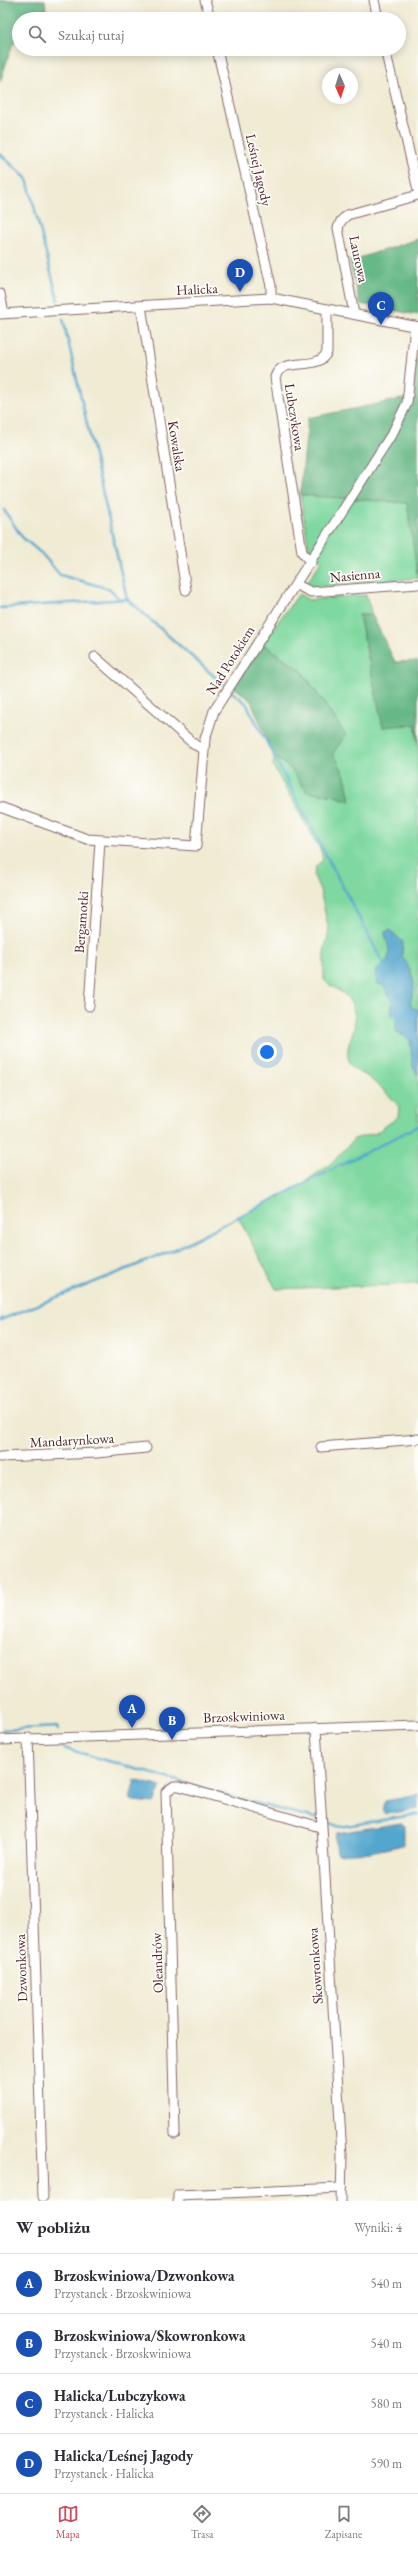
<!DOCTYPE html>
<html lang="pl">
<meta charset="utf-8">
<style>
body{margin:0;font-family:"EB Garamond",serif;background:#f2f2f3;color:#2b2b33}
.compass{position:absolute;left:322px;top:68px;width:36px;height:36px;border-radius:50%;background:#fff;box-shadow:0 2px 10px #0003;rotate:177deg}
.you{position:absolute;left:267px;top:1052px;width:14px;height:14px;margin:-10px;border:3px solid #fff;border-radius:50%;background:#1a73e8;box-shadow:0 0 0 6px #1a73e833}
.badge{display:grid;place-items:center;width:26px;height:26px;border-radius:50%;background:#d1495b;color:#fff;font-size:13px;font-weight:700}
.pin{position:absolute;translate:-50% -33px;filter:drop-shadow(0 1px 2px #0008)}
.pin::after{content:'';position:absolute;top:21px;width:14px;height:12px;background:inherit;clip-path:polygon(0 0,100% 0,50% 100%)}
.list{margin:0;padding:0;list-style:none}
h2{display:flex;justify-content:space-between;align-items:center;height:52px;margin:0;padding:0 16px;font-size:17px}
h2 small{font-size:13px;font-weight:400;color:#7c7c81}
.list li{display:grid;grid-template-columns:26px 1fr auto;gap:12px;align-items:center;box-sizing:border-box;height:60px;padding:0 16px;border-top:1px solid #e1e1e2}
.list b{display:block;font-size:15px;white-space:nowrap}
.list p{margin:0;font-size:13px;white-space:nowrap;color:#7c7c81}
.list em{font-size:13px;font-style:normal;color:#7c7c81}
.icon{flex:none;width:22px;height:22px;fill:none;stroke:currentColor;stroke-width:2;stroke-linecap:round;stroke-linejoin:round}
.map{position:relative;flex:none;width:418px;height:2201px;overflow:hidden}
.search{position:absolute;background:#fff;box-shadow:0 2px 10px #0003;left:12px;right:12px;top:12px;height:44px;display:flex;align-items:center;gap:10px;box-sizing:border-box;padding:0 14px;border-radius:22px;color:#7c7c81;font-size:15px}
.sheet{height:292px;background:#fff}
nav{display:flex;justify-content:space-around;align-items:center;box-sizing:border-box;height:56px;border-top:1px solid #e1e1e2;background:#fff;font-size:11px;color:#7c7c81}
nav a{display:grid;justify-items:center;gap:2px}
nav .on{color:#d1495b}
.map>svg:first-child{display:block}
</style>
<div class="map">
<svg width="418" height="2201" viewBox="0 0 418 2201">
<rect width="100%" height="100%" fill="#fdfcf7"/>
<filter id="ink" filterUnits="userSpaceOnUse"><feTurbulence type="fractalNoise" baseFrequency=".025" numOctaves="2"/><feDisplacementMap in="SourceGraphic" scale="8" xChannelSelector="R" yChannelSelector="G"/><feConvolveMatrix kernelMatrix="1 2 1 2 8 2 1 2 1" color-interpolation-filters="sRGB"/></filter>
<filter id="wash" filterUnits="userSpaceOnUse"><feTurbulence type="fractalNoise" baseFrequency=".012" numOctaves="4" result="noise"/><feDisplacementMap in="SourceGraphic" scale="16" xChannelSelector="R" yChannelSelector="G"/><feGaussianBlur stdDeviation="0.9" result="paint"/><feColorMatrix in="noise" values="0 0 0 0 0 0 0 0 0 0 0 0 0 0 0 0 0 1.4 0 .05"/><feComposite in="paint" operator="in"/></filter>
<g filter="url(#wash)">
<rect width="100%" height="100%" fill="#f0ebd3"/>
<g fill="#7ed89f" stroke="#647c65">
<path d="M300,495L407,503L418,578L314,587L307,583L322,560L309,550Z"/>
<path d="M299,594L309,600L366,595L372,615H359L383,727L415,724L418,744V1284L276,1289L238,1217L299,1186L333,1162L354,1139L376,1133L398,1117L399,1107C391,1096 379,1086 368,1077C363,1073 354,1072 351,1065C338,1042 368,1029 348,998C344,992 330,987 324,980V952L329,931L320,890L314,876L316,866L323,860L321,851L273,766L274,756L291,769L307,792L336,796L350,801L345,776L333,753L302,671L262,643Z"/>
</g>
<g fill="#66b886" stroke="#586c58">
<path d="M0,0H45L46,12L43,19H19V40L13,43L0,82Z"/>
<path d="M418,239V315L360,304L350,261Z"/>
<path d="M418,340V579L407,503L300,495L308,418L412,397Z"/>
<path d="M359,615H372L395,662L418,661V744L415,724L383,727Z"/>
<path d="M262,643L302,671L346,735L333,753L345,776L350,801L336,796L307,792L291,769L274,756L251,701L234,687Z"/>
</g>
<g fill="#53a6ce" stroke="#4e627c">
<path d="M390,930L403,942L402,955C412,972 418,984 410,1002L412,1008L418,1009V1075L413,1068L410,1040L396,1031V1018L391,1015L392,1003L384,986L378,984C370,964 387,968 389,955C390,947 385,940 385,932Z"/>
<path d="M135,1780L161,1787L154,1803L133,1801L130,1799Z"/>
<path d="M418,1795V1809L386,1814L383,1812L385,1801Z"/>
<path d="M401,1823L404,1825V1845L370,1852L337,1854L335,1837L337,1833Z"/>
</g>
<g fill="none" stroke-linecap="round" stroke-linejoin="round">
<g stroke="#53a6ce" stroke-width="2.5">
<path d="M0,154L27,179L58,300"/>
<path d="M63,319L127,599L224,685"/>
<path d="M4,510L22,537L42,554L60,575L110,589L120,600"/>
<path d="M0,608L127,599"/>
<path d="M232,692L246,703L383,963"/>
<path d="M0,1320L167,1253L418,1126"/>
<path d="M3,1730L57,1727L58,1730"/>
<path d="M59,1744L63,1748L262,1805L315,1818"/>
<path d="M327,1822L340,1827L418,1814"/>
</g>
</g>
</g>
<g filter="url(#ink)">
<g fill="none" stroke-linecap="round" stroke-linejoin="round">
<defs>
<g id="street">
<path d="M205,0L210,19"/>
<path d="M374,0L378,19"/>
<path d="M217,49L271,286V298"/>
<path d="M385,49L418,190"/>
<path d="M0,294L4,313"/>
<path d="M141,306L186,590"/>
<path d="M0,314L271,298L418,327"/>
<path d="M354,314L338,228L341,221L347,215L418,195"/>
<path d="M311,563L302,552L275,377C282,355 318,373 327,352V309"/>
<path d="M297,585L311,592L418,584"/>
<path d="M95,657L195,745L204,749"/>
<path d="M0,807L87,839L196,846L205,739L214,711L393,432L407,403L415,326"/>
<path d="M89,1006L100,841"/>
<path d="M321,1447L418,1439"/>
<path d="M0,1457L97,1453L146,1448"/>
<path d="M316,1728L342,2155L341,2201"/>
<path d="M28,1738L43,2197"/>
<path d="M0,1740L418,1725"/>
<path d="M175,2134L166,1792L174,1786H179L320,1827"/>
<path d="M178,2201V2195L341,2188"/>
</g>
</defs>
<use href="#street" stroke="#846666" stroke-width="11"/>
<use href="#street" stroke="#fff" stroke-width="9"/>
</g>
</g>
<g text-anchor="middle" stroke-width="3.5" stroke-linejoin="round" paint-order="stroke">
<g font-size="14" fill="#4a1f2b" stroke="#fdfcf7">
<text transform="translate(259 170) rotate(77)" y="5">Leśnej Jagody</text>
<text transform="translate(359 259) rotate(78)" y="5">Laurowa</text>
<text transform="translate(197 289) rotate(-3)" y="5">Halicka</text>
<text transform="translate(295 417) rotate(81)" y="5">Lubczykowa</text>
<text transform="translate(177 446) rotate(81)" y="5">Kowalska</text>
<text transform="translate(355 575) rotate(-5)" y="5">Nasienna</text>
<text transform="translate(230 660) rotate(-58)" y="5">Nad Potokiem</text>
<text transform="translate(81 922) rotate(-86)" y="5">Bergamotki</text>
<text transform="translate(72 1440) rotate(-3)" y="5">Mandarynkowa</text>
<text transform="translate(244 1716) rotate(-2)" y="5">Brzoskwiniowa</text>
<text transform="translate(157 1963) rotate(-92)" y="5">Oleandrów</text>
<text transform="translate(315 1966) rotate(-94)" y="5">Skowronkowa</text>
<text transform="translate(21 1968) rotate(-92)" y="5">Dzwonkowa</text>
</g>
</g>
</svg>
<svg class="compass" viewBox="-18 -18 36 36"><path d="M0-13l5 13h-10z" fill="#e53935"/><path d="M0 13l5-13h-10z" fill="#7c7c81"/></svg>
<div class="you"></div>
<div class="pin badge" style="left:132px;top:1728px;background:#1a4fb4">A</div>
<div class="pin badge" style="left:172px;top:1740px;background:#1a4fb4">B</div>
<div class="pin badge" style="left:381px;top:325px;background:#1a4fb4">C</div>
<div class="pin badge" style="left:240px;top:292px;background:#1a4fb4">D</div>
<div class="search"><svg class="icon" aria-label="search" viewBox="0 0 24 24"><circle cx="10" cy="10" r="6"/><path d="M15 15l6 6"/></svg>Szukaj tutaj</div>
</div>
<section class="sheet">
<h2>W pobliżu<small>Wyniki: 4</small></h2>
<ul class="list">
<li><span class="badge" style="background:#1a4fb4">A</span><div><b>Brzoskwiniowa/Dzwonkowa</b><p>Przystanek · Brzoskwiniowa</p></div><em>540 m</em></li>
<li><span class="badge" style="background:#1a4fb4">B</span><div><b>Brzoskwiniowa/Skowronkowa</b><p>Przystanek · Brzoskwiniowa</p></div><em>540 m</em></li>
<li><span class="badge" style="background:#1a4fb4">C</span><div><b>Halicka/Lubczykowa</b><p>Przystanek · Halicka</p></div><em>580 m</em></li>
<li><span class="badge" style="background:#1a4fb4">D</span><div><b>Halicka/Leśnej Jagody</b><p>Przystanek · Halicka</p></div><em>590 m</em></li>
</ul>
</section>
<nav>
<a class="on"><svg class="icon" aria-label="map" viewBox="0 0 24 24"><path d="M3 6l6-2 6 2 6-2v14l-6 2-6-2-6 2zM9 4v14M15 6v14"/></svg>Mapa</a>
<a><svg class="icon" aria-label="directions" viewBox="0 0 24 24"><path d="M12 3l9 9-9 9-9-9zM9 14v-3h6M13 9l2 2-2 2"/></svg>Trasa</a>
<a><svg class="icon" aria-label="saved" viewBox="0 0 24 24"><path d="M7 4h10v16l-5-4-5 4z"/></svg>Zapisane</a>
</nav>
